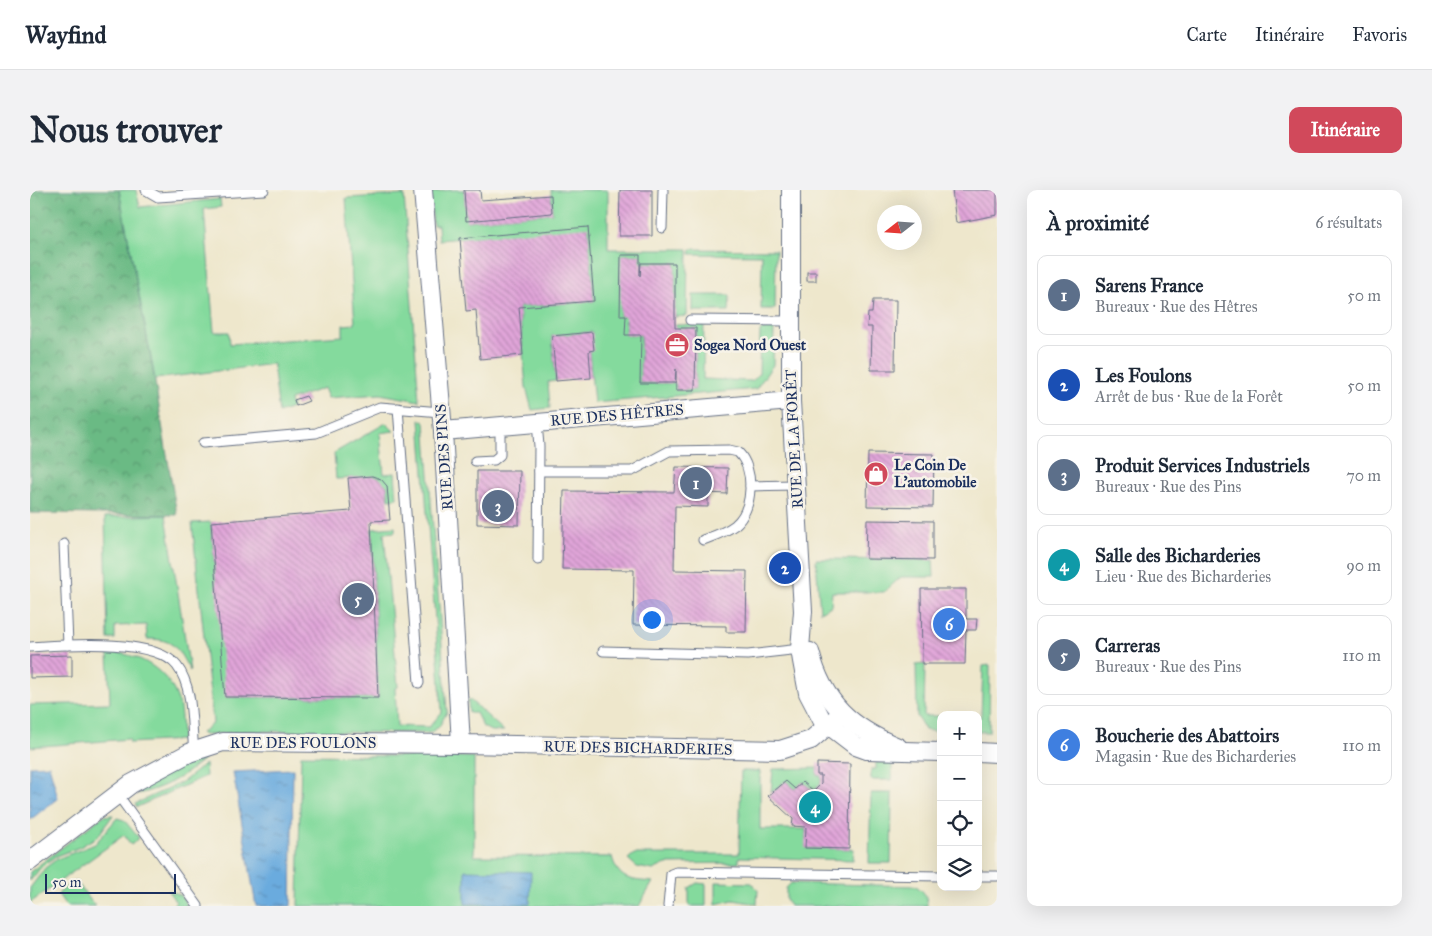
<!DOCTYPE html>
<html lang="fr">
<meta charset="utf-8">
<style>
body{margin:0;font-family:"IM FELL Great Primer",serif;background:#f2f2f3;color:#1f2937}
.controls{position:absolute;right:15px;bottom:15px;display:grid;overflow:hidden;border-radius:10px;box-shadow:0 5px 20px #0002}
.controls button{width:45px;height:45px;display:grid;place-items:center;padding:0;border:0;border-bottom:1px solid #e0e1e3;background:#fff;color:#1f2937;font:25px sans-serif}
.compass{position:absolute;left:847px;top:15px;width:45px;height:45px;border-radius:50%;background:#fff;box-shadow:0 5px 20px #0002;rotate:253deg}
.scale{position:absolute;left:15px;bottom:12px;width:131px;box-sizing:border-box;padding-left:5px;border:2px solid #1b2f5e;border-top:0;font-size:14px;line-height:18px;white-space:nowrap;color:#1b2f5e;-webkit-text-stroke:4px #f7f3e8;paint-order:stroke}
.you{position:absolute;left:621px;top:429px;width:18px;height:18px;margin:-12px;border:4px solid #fff;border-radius:50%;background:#1a73e8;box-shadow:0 0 0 8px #1a73e833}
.badge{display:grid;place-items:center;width:32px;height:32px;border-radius:50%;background:#d1495b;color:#fff;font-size:16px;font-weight:700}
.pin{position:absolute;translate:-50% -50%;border:2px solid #fff;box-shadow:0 1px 5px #0006}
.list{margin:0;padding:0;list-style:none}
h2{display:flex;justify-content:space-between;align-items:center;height:65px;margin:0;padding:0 20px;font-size:21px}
h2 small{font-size:16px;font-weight:400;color:#747a83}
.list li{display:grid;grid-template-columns:32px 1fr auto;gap:15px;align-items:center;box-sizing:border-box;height:80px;margin:0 10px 10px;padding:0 10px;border:1px solid #e0e1e3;border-radius:10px}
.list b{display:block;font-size:19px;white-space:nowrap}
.list p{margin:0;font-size:16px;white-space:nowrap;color:#747a83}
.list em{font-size:16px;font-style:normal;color:#747a83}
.icon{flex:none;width:28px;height:28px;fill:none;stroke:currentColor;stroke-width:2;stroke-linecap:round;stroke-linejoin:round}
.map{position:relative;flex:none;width:967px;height:716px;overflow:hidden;border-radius:10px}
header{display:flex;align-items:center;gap:30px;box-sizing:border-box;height:70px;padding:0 25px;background:#fff;border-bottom:1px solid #e0e1e3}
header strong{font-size:24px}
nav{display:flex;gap:28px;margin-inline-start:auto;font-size:18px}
.intro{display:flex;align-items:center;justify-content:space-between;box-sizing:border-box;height:120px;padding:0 30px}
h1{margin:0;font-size:35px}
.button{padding:12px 22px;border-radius:10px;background:#d1495b;color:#fff;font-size:18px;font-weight:700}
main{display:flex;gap:30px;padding:0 30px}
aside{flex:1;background:#fff;border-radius:10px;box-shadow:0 5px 20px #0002}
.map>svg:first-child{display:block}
</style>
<header>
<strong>Wayfind</strong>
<nav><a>Carte</a><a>Itinéraire</a><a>Favoris</a></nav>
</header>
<div class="intro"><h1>Nous trouver</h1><a class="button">Itinéraire</a></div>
<main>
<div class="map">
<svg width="967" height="716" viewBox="0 0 967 716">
<defs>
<pattern id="forest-crowns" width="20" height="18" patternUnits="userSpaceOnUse" patternTransform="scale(1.25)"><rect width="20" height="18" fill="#6bba84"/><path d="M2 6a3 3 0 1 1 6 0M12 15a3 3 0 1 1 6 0" fill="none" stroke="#57986f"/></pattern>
<pattern id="water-ripples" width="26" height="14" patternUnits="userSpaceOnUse" patternTransform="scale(1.25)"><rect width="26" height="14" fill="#6babde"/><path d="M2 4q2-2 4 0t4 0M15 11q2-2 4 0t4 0" fill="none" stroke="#578cb7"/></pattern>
<pattern id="building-back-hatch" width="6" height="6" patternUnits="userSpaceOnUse" patternTransform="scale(1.25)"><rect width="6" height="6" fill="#e1a5d9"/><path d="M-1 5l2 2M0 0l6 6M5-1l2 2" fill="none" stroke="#b687b3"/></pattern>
</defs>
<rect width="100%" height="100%" fill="#f7f3e8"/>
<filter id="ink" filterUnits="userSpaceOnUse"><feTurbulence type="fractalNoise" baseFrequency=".02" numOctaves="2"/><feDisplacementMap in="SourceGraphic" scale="10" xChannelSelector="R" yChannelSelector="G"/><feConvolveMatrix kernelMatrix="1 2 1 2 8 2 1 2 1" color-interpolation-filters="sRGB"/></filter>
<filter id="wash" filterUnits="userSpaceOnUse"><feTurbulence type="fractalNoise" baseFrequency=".0096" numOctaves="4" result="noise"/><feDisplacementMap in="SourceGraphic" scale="20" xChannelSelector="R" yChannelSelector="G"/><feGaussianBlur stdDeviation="1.12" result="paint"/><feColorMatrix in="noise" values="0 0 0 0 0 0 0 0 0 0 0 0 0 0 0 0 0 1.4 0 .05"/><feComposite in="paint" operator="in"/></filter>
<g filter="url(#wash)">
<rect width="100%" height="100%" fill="#eee7cc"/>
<g fill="#84da9d" stroke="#50847e">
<path d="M89,0H106L110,17L190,9L191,17L174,19L184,142H199L200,154L313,146V135L325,134L316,8L374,5L389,211L350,204L298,208L294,198L260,210L262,218L249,223L243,174L125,189Z"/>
<path d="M419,0H434L437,31L522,23L521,0H578V59H658L657,126L645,127V73H611L610,65H592L590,126H596L595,145H611L610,193H645L646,200H665L666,139L645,138V135L674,134L673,189L722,191L729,184L730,141L736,138H744L743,175L726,199L564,213L559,161L562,142L522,146L526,191L518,192L520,218L502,220L496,197L489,117L564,111L558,38L409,50L408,35H403L400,3Z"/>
<path d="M661,59L746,60L745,119H731L732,65L660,64Z"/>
<path d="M663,105H700L699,121H663Z"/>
<path d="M390,230L395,232L417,522L409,537L399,543L217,541L174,545L171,543L183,533L162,333L181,332L196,507L348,508L342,339L365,337V342L354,343L368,497L365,498L367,536L399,537L412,522Z"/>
<path d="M356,233L364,241L350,243L354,284L365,283L367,308L359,309L357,296L348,287L306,289L304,263Z"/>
<path d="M136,325L160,481C147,458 145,449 117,449L116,435L85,436V449H78L75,327Z"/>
<path d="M786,369L903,370L904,387H871L854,402H802L801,416L790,422Z"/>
<path d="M78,462C109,463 138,480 148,510C152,522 151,537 152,550L100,553L99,549L0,557V515L80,513Z"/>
<path d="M895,474L894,526H909L908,542L895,540L887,526L886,475Z"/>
<path d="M960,475L959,542H948V527H951L953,476Z"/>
<path d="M438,510H440L474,541H461L453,537L446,523H439Z"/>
<path d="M271,565L444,567V666L582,667C589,691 601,690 623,692L609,716H268Z"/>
<path d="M174,569C151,588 137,597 108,604C122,586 152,575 174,569Z"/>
<path d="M846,572L862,573V590H841V579H846Z"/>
<path d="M175,574L176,586L107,617L105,614L154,591Z"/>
<path d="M787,578V585H791V594L784,601L773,592L765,599L756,591L741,603L743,579Z"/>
<path d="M711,581H730V639H776V658L824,659L823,670L709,667V673L636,674L623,680L607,677L598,669L604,664H709Z"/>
<path d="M841,603H862L861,673H839Z"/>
<path d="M83,625L68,646L50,657L26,666L12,676L0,691V682L73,626Z"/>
<path d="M87,628L94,630L109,648L101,655L94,645L0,713V698L15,678L27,669L65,654Z"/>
<path d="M45,690L65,716H36L28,704Z"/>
<path d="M686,692L722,693L728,700L727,714L703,710L686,714Z"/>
<path d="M667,693L676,694V716H659V698Z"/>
<path d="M761,693L886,696C895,702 897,706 897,716H760L756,709V698Z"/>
<path d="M138,701C148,703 154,706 157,716H142L146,712Z"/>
</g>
<path fill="url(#forest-crowns)" stroke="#437471" d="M0,0H89L122,174L147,325L0,323Z"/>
<g fill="url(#water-ripples)" stroke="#436d9e">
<path d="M19,575L28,608L0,630V576Z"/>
<path d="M263,579L261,716H226L203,582Z"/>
<path d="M435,680L501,682L500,714H435Z"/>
</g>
<g id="blocks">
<g fill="url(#building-back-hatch)">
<path d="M434,0H450L451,10L521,5L522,23L436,31Z"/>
<path d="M590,0H622V46H589Z"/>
<path d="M922,0H967V25L926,33Z"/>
<path d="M558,37L564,111L489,117L493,165L450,169L446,120L436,121L430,48Z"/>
<path d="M591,65H610V86L611,73H645V138H666L665,200H646V179L645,193H610L611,145H595L596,126H590Z"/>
<rect x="777" y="82" width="9" height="9"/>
<path d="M843,110H866L865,180H841L842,137H837L838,123H842Z"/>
<path d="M562,142L564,160L559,161L561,188L526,191L522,146Z"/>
<path d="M276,206L279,211L266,216L264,210Z"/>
<path d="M838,263L904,264L903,317L837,316Z"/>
<path d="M646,277L698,278L697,304L678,303V317L645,316L644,380L717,381L716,442H696V436L603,435L604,380L532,379L534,301L644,302Z"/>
<path d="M447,281H490L489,335L447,334Z"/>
<path d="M342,286L351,289L357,296L360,330L341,331L348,508L195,507L181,332L321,321L318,288Z"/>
<path d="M837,330L903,331V370L836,369Z"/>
<path d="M891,399H936V429H947L946,440H936L935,474H892Z"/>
<path d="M42,465V487L0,488V466Z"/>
<path d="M787,573L820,574L819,659L775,658L776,637L762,636L763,629L738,606L756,591L765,599L773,592L784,601L791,594V585H787Z"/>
</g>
</g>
</g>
<g filter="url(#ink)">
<use href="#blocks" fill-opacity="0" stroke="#656f84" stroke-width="1"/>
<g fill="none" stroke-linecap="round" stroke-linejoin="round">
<defs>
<g id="lane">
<path d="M116,0L128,7L234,0"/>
<path d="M632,38L633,0"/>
<path d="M660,130L760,131"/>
<path d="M368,218L389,493"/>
<path d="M507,233L509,256L508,370"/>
<path d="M173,253L286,243L350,217L411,222"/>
<path d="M445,271L464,270L470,265V236"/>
<path d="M509,281H602L639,261L699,260L708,262C725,279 724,319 705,335C696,342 684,346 673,350"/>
<path d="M720,296L765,295"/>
<path d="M34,354L38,455"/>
<path d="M0,457C34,455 125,447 147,476C164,498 161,536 164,562"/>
<path d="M573,461L718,465L770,459"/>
<path d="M88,605L168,716"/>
<path d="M948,686H967"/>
<path d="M638,716L641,684L646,682L911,686"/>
</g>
<g id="street">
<path d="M393,0L413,241L431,554L750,560L781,550L812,523"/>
<path d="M761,0V211L773,421L770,459L772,471L778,503L792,530L826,556L837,560L911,562"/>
<path d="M413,241L761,211"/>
<path d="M780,462C793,513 821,538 868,557"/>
<path d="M948,562L967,563"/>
<path d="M0,671L101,594L159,563L193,552L431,554"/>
</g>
</defs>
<use href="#lane" stroke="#656f84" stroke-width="11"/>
<use href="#street" stroke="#656f84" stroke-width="20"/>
<use href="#lane" stroke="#fff" stroke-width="9"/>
<use href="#street" stroke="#fff" stroke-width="18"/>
</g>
</g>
<defs>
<symbol id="office-disc" viewBox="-11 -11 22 22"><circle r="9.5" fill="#d1495b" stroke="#f7f3e8"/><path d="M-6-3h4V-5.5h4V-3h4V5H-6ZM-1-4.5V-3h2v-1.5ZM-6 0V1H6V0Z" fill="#fff"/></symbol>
<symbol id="shop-disc" viewBox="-11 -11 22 22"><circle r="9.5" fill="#d1495b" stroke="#f7f3e8"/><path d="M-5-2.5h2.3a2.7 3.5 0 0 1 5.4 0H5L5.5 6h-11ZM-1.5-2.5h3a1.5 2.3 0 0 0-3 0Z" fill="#fff"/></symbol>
</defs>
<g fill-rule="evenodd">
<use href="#office-disc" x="633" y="141" width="28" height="28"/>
<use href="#shop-disc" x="832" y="270" width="28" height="28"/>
</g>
<g text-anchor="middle" stroke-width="5" stroke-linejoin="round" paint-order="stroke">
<g font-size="15" font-weight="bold" fill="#1b2f5e" stroke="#f7f3e8" text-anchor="start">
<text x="664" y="160">Sogea Nord Ouest</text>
<text x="864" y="280">Le Coin De<tspan x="864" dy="17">L'automobile</tspan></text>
</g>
<g font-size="15" fill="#1b2f5e" stroke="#f7f3e8">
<text transform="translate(587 225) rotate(-5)" y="5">RUE DES HÊTRES</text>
<text transform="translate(764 249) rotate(-93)" y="5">RUE DE LA FORÊT</text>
<text transform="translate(414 267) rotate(-94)" y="5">RUE DES PINS</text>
<text x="273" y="558">RUE DES FOULONS</text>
<text transform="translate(608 558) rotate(1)" y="5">RUE DES BICHARDERIES</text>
</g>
</g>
</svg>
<div class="controls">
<button>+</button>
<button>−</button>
<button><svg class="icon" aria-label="locate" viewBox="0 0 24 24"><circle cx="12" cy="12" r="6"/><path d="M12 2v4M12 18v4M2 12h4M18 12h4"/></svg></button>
<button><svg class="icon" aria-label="layers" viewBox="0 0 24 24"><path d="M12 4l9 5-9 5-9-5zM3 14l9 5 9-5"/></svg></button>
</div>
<svg class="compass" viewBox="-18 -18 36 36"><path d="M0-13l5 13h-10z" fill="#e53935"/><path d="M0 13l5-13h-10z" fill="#747a83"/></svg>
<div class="scale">50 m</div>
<div class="you"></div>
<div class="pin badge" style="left:666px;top:293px;background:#5c6f8a">1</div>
<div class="pin badge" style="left:755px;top:378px;background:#1a4fb4">2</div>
<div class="pin badge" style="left:468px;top:316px;background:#5c6f8a">3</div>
<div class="pin badge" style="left:785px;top:617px;background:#0f9aa8">4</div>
<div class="pin badge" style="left:328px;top:409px;background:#5c6f8a">5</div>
<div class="pin badge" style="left:919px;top:434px;background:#3f7fe0">6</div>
</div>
<aside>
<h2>À proximité<small>6 résultats</small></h2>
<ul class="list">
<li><span class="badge" style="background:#5c6f8a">1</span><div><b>Sarens France</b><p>Bureaux · Rue des Hêtres</p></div><em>50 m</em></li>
<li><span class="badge" style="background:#1a4fb4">2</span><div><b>Les Foulons</b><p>Arrêt de bus · Rue de la Forêt</p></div><em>50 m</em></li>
<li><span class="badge" style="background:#5c6f8a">3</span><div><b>Produit Services Industriels</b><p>Bureaux · Rue des Pins</p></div><em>70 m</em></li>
<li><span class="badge" style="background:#0f9aa8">4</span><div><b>Salle des Bicharderies</b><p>Lieu · Rue des Bicharderies</p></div><em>90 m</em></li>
<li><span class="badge" style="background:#5c6f8a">5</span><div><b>Carreras</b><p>Bureaux · Rue des Pins</p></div><em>110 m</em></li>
<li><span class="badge" style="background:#3f7fe0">6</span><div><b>Boucherie des Abattoirs</b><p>Magasin · Rue des Bicharderies</p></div><em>110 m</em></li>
</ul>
</aside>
</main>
